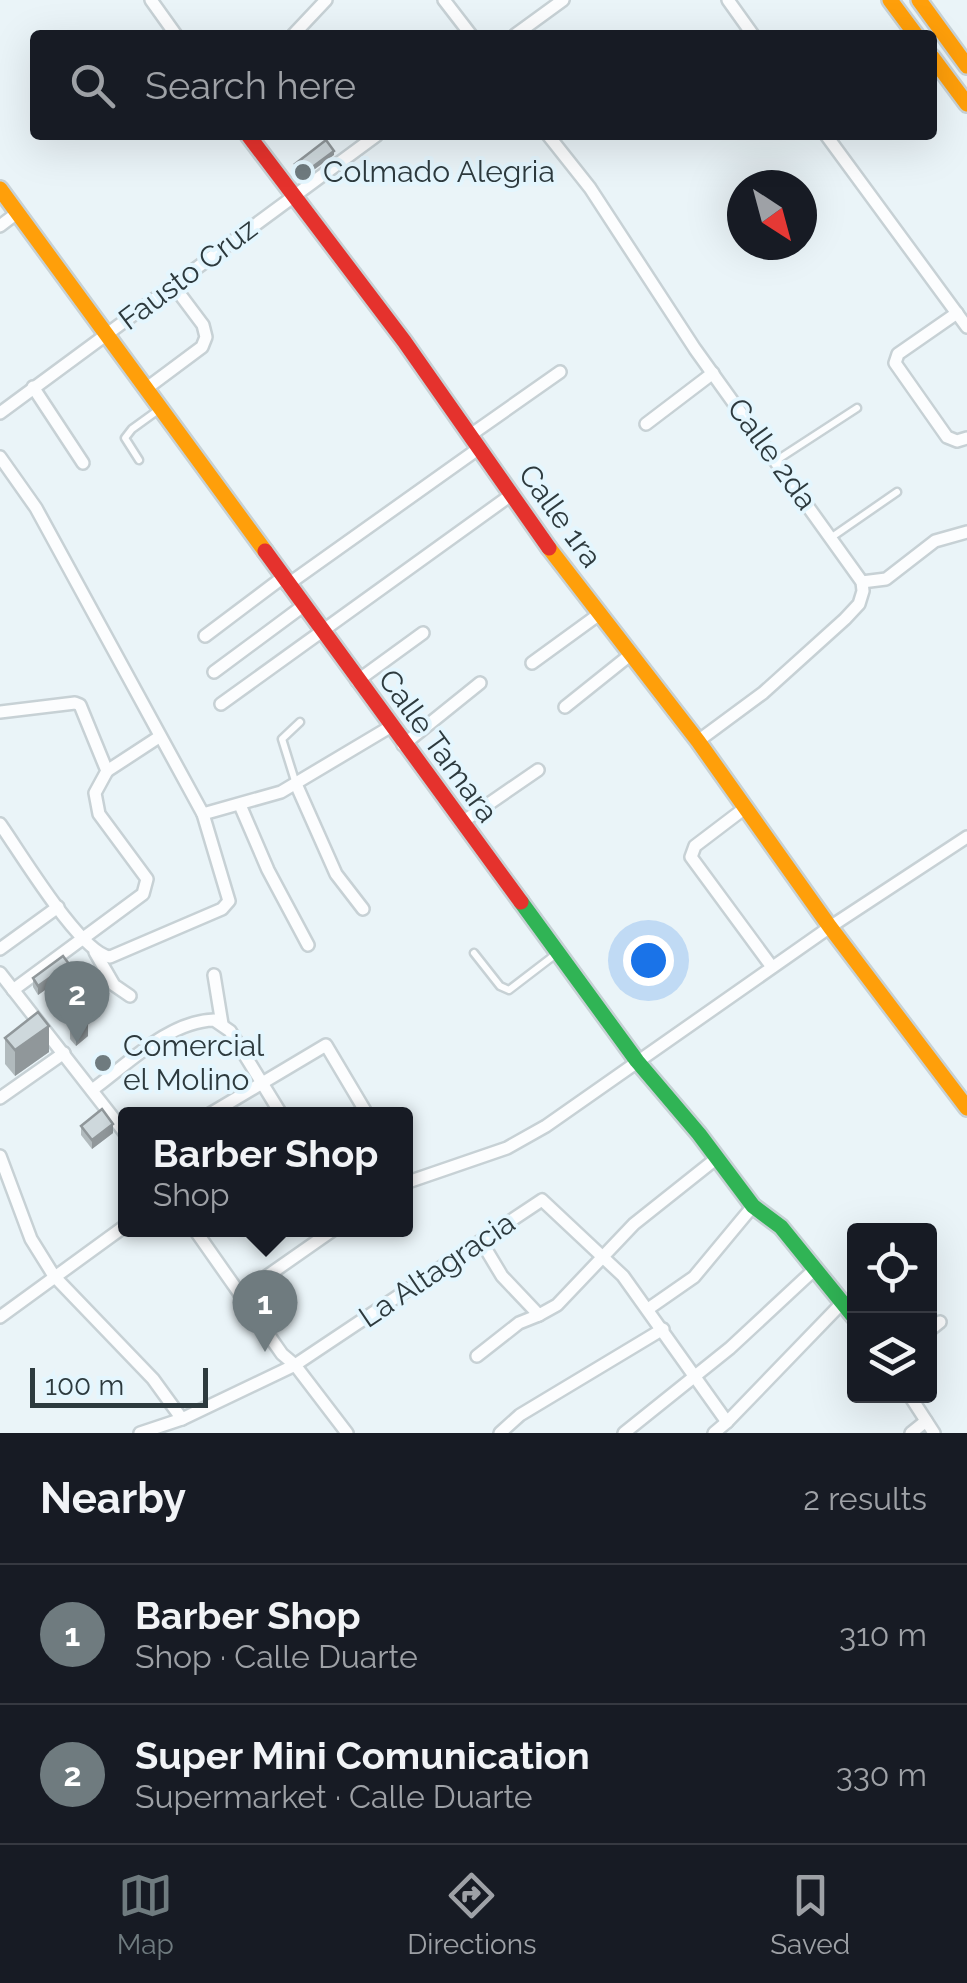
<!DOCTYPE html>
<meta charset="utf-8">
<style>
body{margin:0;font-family:Raleway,sans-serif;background:#242831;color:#f1f3f6}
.controls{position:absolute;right:30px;bottom:30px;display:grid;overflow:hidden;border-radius:10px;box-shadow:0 10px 40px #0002}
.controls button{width:90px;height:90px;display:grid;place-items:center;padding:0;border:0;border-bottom:2px solid #363941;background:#171b24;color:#f1f3f6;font:50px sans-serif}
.compass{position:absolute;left:727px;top:170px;width:90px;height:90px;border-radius:50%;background:#171b24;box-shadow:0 10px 40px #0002;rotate:144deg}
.scale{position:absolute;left:30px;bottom:25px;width:178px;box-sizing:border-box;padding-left:10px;border:5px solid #2d3a3e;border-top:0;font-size:28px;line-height:35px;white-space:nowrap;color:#2d3a3e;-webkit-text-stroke:8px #e4f6fe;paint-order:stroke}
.you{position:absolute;left:648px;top:960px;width:35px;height:35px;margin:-25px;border:8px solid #fff;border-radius:50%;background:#1a73e8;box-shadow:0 0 0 15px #1a73e833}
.badge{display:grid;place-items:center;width:65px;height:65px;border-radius:50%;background:#6f7b7f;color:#fff;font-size:32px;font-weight:700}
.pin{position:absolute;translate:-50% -82px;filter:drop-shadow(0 2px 5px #0008)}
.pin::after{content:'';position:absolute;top:52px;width:35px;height:30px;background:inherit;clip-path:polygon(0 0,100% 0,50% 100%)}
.popup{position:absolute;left:118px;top:1107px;width:295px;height:130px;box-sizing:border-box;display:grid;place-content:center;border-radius:10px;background:#171b24;filter:drop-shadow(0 2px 8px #0005);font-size:32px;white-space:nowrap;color:#9ea1a6}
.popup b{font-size:38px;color:#f1f3f6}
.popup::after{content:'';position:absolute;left:50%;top:100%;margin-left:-20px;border:20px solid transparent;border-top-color:#171b24}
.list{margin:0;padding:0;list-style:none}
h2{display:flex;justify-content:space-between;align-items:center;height:130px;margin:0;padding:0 40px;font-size:42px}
h2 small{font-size:32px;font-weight:400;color:#9ea1a6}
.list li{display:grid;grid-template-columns:65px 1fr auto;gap:30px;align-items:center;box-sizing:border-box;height:140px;padding:0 40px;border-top:2px solid #363941}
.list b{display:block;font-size:38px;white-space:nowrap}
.list p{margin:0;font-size:32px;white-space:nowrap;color:#9ea1a6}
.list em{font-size:32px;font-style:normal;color:#9ea1a6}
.icon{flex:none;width:55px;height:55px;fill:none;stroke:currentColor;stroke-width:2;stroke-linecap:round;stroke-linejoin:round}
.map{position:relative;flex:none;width:967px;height:1433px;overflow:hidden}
.search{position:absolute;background:#171b24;box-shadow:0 10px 40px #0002;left:30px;right:30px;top:30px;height:110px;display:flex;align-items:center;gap:25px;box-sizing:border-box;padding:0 35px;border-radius:10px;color:#9ea1a6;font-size:38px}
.sheet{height:410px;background:#171b24}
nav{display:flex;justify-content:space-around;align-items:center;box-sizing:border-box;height:140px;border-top:2px solid #363941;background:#171b24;font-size:28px;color:#9ea1a6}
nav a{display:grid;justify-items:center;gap:5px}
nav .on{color:#6f7b7f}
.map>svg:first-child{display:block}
</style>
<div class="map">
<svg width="967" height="1433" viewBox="0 0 967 1433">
<rect width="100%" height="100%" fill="#eaf4f8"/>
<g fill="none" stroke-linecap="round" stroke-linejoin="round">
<defs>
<g id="lane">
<path d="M139,460L125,438L132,429L161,408"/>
<path d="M777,460L857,408"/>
<path d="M832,537L897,492"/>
<path d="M296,784L282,739L300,722"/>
<path d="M474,953L500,986L509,990L556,954"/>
</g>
<g id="street">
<path d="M151,0L176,35"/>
<path d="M444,0L471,35"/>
<path d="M728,0L753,35"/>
<path d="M293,35L326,0"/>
<path d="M515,35L563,0"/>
<path d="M548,135L590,188L695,349L862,582L863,591L859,604L845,619L763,693L698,741"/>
<path d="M826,135L967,327"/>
<path d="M0,226L17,213"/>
<path d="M957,313L898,354L895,363L947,437L957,441L967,438"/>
<path d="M33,387L83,463"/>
<path d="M147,388L202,347L206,337L203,325L173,285"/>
<path d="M0,413L377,135"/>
<path d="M646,424L713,373"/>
<path d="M469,436L560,372"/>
<path d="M0,457L36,508L203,814L229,901L222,909L110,957C80,953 20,852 0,824"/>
<path d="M862,582L886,579L935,541L967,532"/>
<path d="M287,585L478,449"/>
<path d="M205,636L282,578"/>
<path d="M532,663L598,615"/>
<path d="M214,672L303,606"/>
<path d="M357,681L423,633"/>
<path d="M221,704L511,495"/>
<path d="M565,707L630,655"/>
<path d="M0,712L75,703L80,705L107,771L95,793L99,814L147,879L143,894L13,990"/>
<path d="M403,745L480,683"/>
<path d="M107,771L159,737"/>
<path d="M296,784L336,874L363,909"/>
<path d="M240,805L268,870L308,945"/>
<path d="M745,808L695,846L691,857L772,967"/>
<path d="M203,814L281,792L390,727"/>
<path d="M461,823L538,770"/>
<path d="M0,949L58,907"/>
<path d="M95,952L114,985L130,996"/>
<path d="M0,973L125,1133"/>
<path d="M214,975L222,1024"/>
<path d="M92,1090C128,1064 169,1021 214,1020L230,1031L281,1114"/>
<path d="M0,1098L64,1053"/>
<path d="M210,1114L326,1045L367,1114"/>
<path d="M0,1156L31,1239L54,1276L153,1379L182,1419"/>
<path d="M405,1183L507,1148L546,1126L830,927L967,837"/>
<path d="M195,1230L282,1354L295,1365L347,1433"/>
<path d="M481,1241L502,1276L539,1315L557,1305L634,1224L717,1158"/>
<path d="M240,1295L333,1230"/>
<path d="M648,1309L694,1277L753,1206"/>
<path d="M0,1317L125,1226"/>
<path d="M930,1330L940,1322"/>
<path d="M477,1356L519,1323L539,1315"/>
<path d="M910,1396L934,1433"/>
<path d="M140,1433L182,1419L295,1365L542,1200L623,1276L727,1422L842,1303"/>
<path d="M500,1433L520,1415L663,1329"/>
<path d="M624,1433L730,1348L815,1269"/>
<path d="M714,1433L727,1422"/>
<path d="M911,1433L926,1421"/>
</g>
<path id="fast" d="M521,902L637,1061L699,1134L753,1206L781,1227L854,1317"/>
<g id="slow">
<path d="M890,0L916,35"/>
<path d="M919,0L967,66"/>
<path d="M932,57L967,104"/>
<path d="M0,189L265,551"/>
<path d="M549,548L698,741L830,927L967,1108"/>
</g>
<g id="jam">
<path d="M248,135L404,341L549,548"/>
<path d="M265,551L521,902"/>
</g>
</defs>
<use href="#lane" stroke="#c7d1d5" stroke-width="11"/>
<use href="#street" stroke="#c7d1d5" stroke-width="16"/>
<use href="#fast" stroke="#c7d1d5" stroke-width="20"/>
<use href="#slow" stroke="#c7d1d5" stroke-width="20"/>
<use href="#jam" stroke="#c7d1d5" stroke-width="20"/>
<use href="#lane" stroke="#fcfdfe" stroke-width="6"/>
<use href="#street" stroke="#fcfdfe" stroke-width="11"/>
<use href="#fast" stroke="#30b455" stroke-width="15"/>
<use href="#slow" stroke="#ff9f0a" stroke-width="15"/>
<use href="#jam" stroke="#e5322d" stroke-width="15"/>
</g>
<g fill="#b1babd">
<path d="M69,973L38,995L33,987V978Z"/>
<path d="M70,1025L88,1036L76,1046L70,1039Z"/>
<path d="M5,1038L49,1052L15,1076L5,1064Z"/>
<path d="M81,1126L113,1133L92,1149L81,1135Z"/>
</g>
<g fill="#90979a">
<path d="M334,151V155L303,178V174Z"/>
<path d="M69,964V973L38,995V986Z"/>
<path d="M88,1023V1036L76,1046V1032Z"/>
<path d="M49,1026V1052L15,1076V1050Z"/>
<path d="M109,1061V1065L99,1073V1069Z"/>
<path d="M113,1124V1133L92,1149V1140Z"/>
</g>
<g fill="#ced8dc" stroke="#90979a" stroke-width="2.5">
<path d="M326,140L334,151L303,174L295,164Z"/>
<path d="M63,956L69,964L38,986L33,978Z"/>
<path d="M38,1012L49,1026L15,1050L5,1038Z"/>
<path d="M83,1016L88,1023L76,1032L70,1025Z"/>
<path d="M104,1054L109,1061L99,1069L94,1063Z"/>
<path d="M102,1109L113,1124L92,1140L81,1126Z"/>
</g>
<g fill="#6f7b7f" stroke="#e4f6fe" stroke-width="4">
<circle cx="303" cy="172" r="10"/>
<circle cx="103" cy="1063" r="10"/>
</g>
<g text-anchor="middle" stroke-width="8" stroke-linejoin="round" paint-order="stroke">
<g font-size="30" fill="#2d3a3e" stroke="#e4f6fe" text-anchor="start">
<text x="323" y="182">Colmado Alegria</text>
<text x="123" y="1056">Comercial<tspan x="123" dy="34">el Molino</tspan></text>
</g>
<g font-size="30" fill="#2d3a3e" stroke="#e4f6fe">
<text transform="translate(188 274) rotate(-37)" y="10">Fausto Cruz</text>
<text transform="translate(772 454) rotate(54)" y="10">Calle 2da</text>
<text transform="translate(560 516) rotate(54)" y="10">Calle 1ra</text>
<text transform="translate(438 746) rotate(54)" y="10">Calle Tamara</text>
<text transform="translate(437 1270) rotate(-34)" y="10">La Altagracia</text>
</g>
</g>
</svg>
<div class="controls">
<button><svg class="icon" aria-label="locate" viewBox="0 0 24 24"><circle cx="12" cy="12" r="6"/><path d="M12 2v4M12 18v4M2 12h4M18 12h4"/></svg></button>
<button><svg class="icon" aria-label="layers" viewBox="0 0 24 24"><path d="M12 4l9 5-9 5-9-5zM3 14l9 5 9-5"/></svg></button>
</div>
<svg class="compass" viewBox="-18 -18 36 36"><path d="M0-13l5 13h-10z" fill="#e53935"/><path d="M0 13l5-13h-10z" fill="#9ea1a6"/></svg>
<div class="scale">100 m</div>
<div class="you"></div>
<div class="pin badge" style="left:265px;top:1352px">1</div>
<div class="popup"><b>Barber Shop</b>Shop</div>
<div class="pin badge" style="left:77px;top:1043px">2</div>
<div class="search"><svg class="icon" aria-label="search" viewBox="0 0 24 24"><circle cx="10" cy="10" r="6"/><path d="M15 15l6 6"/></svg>Search here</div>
</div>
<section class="sheet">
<h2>Nearby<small>2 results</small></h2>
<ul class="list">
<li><span class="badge">1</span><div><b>Barber Shop</b><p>Shop · Calle Duarte</p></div><em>310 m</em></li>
<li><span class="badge">2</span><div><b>Super Mini Comunication</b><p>Supermarket · Calle Duarte</p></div><em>330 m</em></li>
</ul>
</section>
<nav>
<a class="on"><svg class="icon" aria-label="map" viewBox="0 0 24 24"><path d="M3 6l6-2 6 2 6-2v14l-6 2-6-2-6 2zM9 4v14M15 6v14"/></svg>Map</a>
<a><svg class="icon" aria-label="directions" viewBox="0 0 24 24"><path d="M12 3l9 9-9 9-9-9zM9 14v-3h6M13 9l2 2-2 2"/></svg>Directions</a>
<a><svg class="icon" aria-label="saved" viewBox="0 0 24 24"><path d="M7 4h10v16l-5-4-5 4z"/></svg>Saved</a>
</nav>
